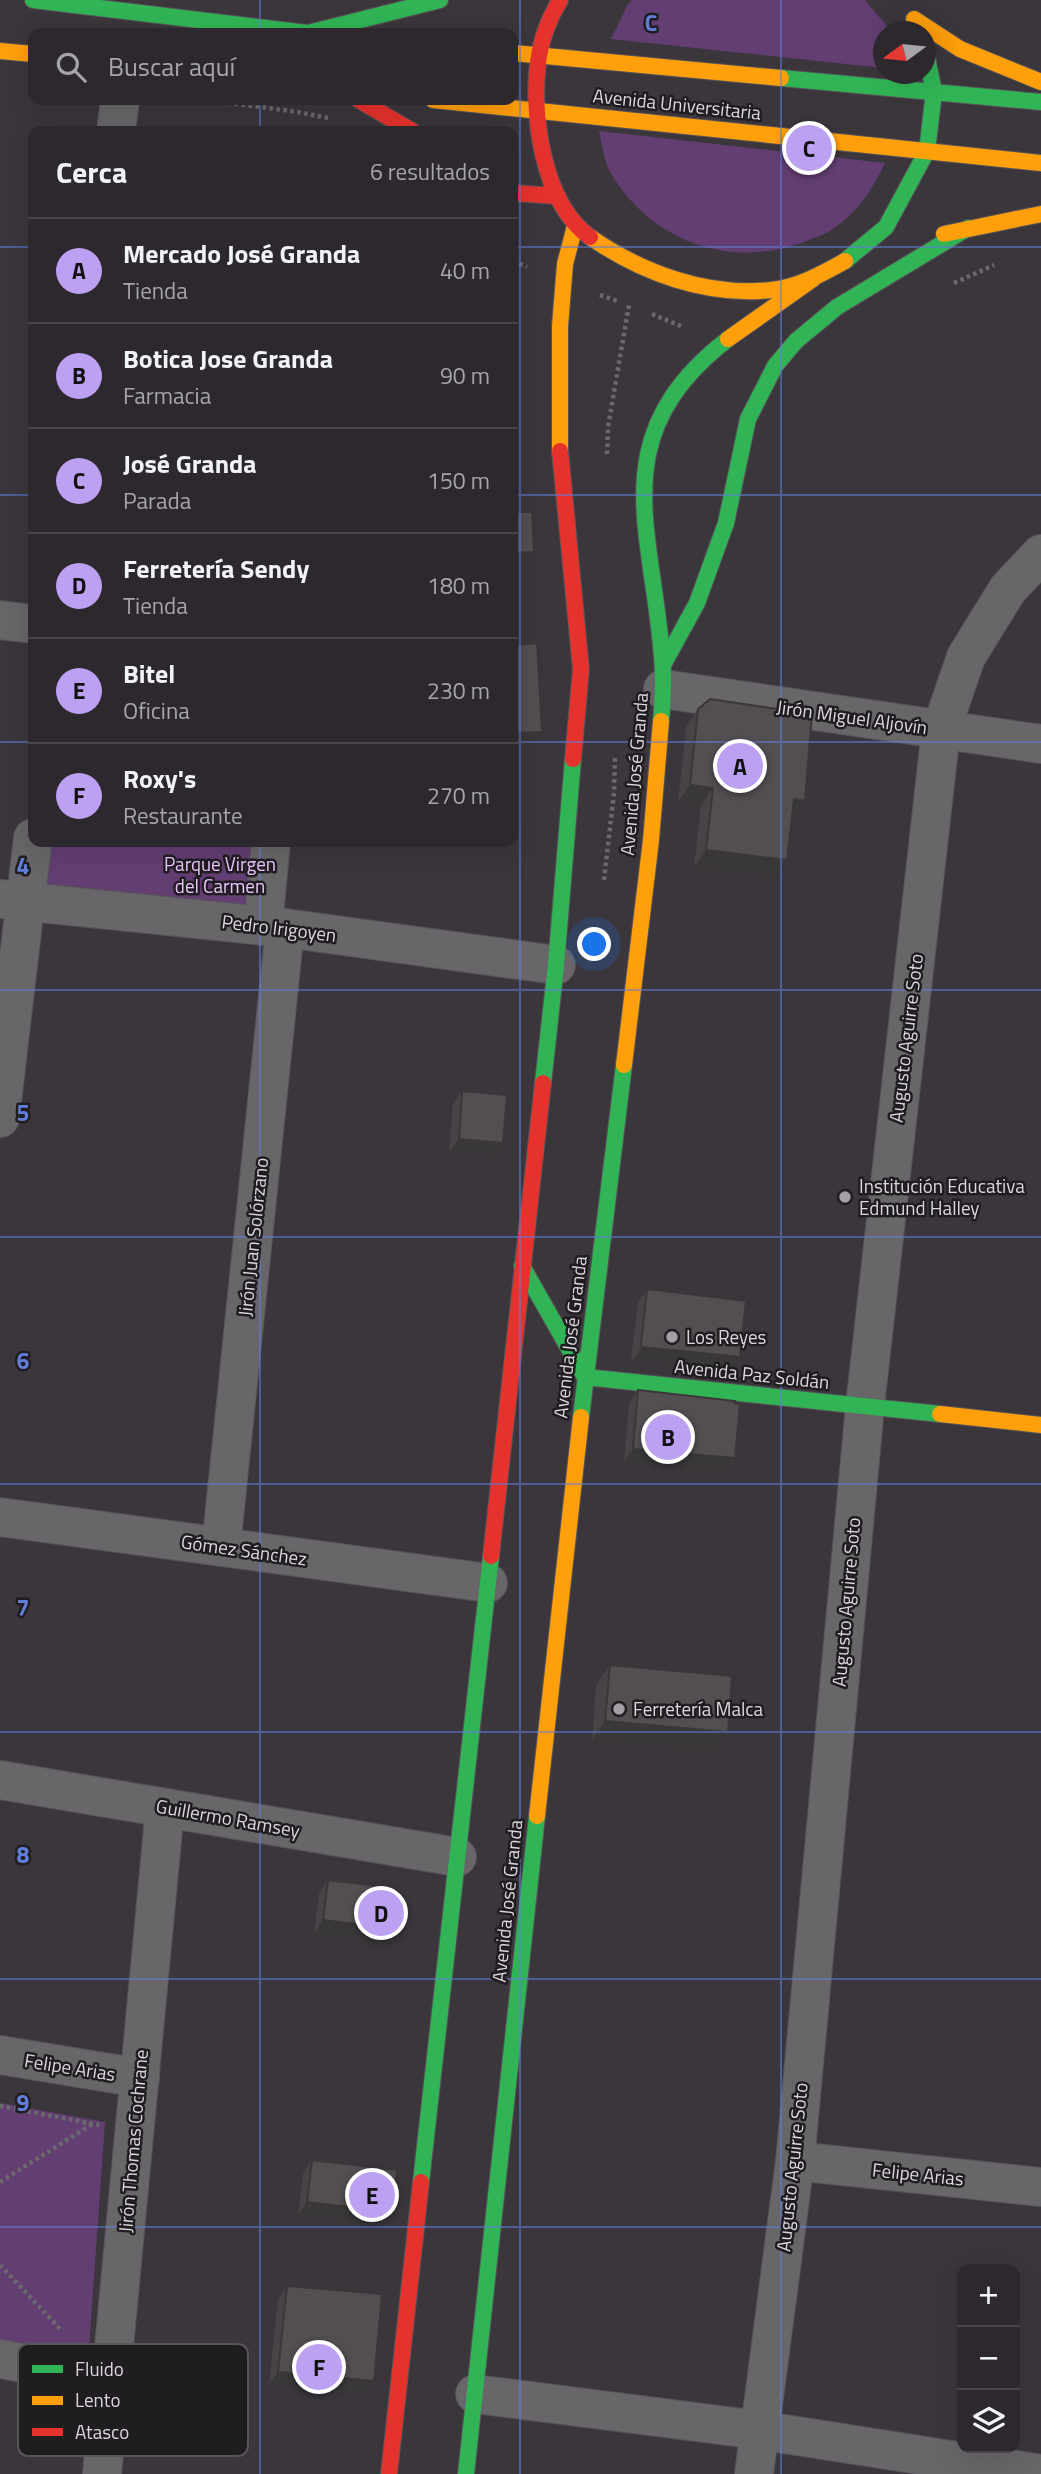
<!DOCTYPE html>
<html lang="es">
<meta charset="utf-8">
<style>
body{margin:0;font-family:"Titillium Web",sans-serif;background:#383439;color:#f1f3f6}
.controls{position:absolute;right:21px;bottom:21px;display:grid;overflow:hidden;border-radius:14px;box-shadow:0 7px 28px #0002}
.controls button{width:63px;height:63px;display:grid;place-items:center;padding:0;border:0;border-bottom:2px solid #484449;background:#2c282d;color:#f1f3f6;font:35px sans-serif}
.compass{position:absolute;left:873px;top:21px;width:63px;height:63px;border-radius:50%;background:#2c282d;box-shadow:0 7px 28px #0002;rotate:255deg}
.you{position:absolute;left:595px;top:945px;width:24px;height:24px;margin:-18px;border:5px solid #fff;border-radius:50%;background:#1a73e8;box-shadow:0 0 0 10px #1a73e833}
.badge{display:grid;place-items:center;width:46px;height:46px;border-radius:50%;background:#bca0f2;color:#111;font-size:23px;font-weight:700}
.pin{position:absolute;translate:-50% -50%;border:4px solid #fff;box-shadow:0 2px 7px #0006}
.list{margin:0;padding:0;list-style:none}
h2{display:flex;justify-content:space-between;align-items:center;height:91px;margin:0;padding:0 28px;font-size:30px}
h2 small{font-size:23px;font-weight:400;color:#a6a6aa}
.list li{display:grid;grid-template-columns:46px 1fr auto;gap:21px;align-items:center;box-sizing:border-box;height:105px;padding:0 28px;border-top:2px solid #484449}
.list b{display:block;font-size:26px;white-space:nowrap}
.list p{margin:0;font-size:23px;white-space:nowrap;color:#a6a6aa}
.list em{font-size:23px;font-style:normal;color:#a6a6aa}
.icon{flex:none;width:38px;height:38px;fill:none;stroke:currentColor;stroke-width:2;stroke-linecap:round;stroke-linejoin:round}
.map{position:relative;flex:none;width:1041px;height:2474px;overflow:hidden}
.search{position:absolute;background:#2c282d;box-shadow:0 7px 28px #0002;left:28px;top:28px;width:490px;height:77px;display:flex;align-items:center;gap:18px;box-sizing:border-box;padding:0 24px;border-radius:14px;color:#a6a6aa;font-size:26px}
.panel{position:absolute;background:#2c282d;box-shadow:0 7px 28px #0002;left:28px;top:126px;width:490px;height:721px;border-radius:14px}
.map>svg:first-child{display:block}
</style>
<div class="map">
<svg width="1041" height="2474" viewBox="0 0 1041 2474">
<rect width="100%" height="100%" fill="#3a363c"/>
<g fill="#633e73">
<path d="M632,0H865L891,31L884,32L883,68L611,39L628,4Z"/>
<path d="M599,131L885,163C871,191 859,211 833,229C826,234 816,237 809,240C734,271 651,243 610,172C604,161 602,144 599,131Z"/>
<path d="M43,842H256L252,911L38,885Z"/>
<path d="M0,2103L105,2122L88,2362L0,2345Z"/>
</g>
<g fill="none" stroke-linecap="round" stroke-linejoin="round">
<defs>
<g id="street">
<path d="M116,131L120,100"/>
<path d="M0,620L33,624"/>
<path d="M663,689L1041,744"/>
<path d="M0,899L285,928L556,965"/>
<path d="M263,926L271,842"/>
<path d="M0,1118L33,838"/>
<path d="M0,1517L488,1583"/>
<path d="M221,1547L285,928"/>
<path d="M0,1780L457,1857"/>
<path d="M0,2055L140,2078"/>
<path d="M795,2161L1041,2187"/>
<path d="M0,2359L111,2379"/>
<path d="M475,2394L759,2430L1041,2474"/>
<path d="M102,2474L165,1808"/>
<path d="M754,2474L795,2161L865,1406L941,730L966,657L1008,589L1041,554"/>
</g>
<g id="fast">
<path d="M33,0L307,33"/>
<path d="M308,33L440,0"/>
<path d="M781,78L1041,102"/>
<path d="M845,261L886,227L927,151L934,92L926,52"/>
<path d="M663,665L697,603L726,523L748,419L775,366L796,341L837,307L968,228"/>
<path d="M661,721C663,699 664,678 662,657C652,526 603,436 728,339"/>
<path d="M543,1083L556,965L573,759"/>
<path d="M522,1266L585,1377L940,1414"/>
<path d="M581,1417L624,1065"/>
<path d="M421,2182L491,1556"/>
<path d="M466,2474L537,1816"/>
</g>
<g id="slow">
<path d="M914,19L960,49L1041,82"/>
<path d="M0,51L33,54"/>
<path d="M513,53L781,78"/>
<path d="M433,100L1041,163"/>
<path d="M944,234L1041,214"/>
<path d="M590,237C642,273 707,297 771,290C798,287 822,274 845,261"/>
<path d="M728,339L813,279"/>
<path d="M560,451V326L565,264L575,226"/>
<path d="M624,1065L651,840L661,721"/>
<path d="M940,1414L1041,1425"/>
<path d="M537,1816L581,1417"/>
</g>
<g id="jam">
<path d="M560,0C550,17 542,36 539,56C530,111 542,203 590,237"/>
<path d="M359,100L412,131"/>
<path d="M513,193L557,196"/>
<path d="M560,451L581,669L573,759"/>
<path d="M491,1556L543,1083"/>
<path d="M389,2474L421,2182"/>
</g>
</defs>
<use href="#street" stroke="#565358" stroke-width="40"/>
<use href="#fast" stroke="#565358" stroke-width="18"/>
<use href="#slow" stroke="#565358" stroke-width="18"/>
<use href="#jam" stroke="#565358" stroke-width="18"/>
<g stroke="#6b696c" stroke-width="4.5" stroke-dasharray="3.5 3.5" stroke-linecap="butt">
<path d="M207,100L298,112L328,118"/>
<path d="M513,261L527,267"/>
<path d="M954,283L994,265"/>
<path d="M600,295L618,301"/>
<path d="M652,314L683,327"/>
<path d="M607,454L608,427L629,305"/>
<path d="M604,880L614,793L615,756"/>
<path d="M0,2106L99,2125"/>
<path d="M0,2182L94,2123"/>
<path d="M0,2265L62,2331"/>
</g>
<use href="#street" stroke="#686669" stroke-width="38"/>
<use href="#fast" stroke="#30b455" stroke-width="16"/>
<use href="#slow" stroke="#ff9f0a" stroke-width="16"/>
<use href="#jam" stroke="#e5322d" stroke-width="16"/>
</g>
<g fill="#474347">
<path d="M698,709L805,801L792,818L775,877L694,867L701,805L678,802L686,727Z"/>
<path d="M462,1091L503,1143L494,1156L449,1152L453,1104Z"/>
<path d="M647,1289L731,1370L633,1360L631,1358L638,1302Z"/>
<path d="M638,1390L725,1471L624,1462L629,1404Z"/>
<path d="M610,1665L728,1732L714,1751L592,1740L596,1685Z"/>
<path d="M328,1880L391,1943L314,1934L319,1893Z"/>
<path d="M312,2160L383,2225L298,2215L303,2173Z"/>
<path d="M287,2286L364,2394L269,2385L278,2299Z"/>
</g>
<g fill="#3a3739">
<path d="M534,552L525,565H513V553Z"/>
<path d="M542,732L533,745L513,746V733Z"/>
<path d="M690,785L713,788L701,805L678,802Z"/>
<path d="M794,799L805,801L793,818L782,817Z"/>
<path d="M706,850L787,860L775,877L694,867Z"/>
<path d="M459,1139L503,1143L494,1156L449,1152Z"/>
<path d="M642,1347L740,1357L731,1370L633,1360Z"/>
<path d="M633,1449L735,1458L725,1471L624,1462Z"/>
<path d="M605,1721L728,1732L714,1751L592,1740Z"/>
<path d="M323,1920L400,1930L391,1943L314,1934Z"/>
<path d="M307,2202L392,2212L383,2225L298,2215Z"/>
<path d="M278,2372L374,2381L364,2394L269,2385Z"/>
</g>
<g fill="#534e52" stroke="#3a3739" stroke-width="2">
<path d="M330,125L346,131H328Z"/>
<path d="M513,512H532L534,552L513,553Z"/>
<path d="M537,643L542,732L513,733V645Z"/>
<path d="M710,699L812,714L805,801L794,799L787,860L706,850L713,788L690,785L698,709Z"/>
<path d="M462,1091L507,1095L503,1143L459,1139Z"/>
<path d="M647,1289L746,1301L740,1357L642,1347L641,1344Z"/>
<path d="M638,1390L735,1401L734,1403L740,1404L735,1458L633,1449Z"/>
<path d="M610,1665L732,1676L728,1732L605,1721Z"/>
<path d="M328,1880L395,1888L403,1904L400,1930L323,1920Z"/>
<path d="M312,2160L397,2170L392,2212L307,2202Z"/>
<path d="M287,2286L382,2294L374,2381L278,2372Z"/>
</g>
<path fill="none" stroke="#607eda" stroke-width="2" stroke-opacity="0.55" d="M260,0V33M520,0V2474M781,0V2474M260,100V131M0,247H33M513,247H1041M0,495H33M513,495H1041M0,742H33M513,742H1041M260,842V2474M0,990H1041M0,1237H1041M0,1484H1041M0,1732H1041M0,1979H1041M0,2227H1041"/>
<g fill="#a39fa5" stroke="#201d21" stroke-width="2.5">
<circle cx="845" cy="1197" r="7"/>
<circle cx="672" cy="1337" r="7"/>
<circle cx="619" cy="1709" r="7"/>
</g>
<g text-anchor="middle" stroke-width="5" stroke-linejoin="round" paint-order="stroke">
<g font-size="19" fill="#dbd7dd" stroke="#201d21">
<text transform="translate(677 104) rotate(6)" y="7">Avenida Universitaria</text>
<text transform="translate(852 717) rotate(8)" y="7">Jirón Miguel Aljovín</text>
<text transform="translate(634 774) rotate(-85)" y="7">Avenida José Granda</text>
<text transform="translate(279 928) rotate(7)" y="7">Pedro Irigoyen</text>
<text transform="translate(906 1038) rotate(-83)" y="7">Augusto Aguirre Soto</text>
<text transform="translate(253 1237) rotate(-84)" y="7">Jirón Juan Solórzano</text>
<text transform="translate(570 1337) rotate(-83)" y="7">Avenida José Granda</text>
<text transform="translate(752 1374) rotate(6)" y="7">Avenida Paz Soldán</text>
<text transform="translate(244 1550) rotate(8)" y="7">Gómez Sánchez</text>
<text transform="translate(846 1602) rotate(-85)" y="7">Augusto Aguirre Soto</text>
<text transform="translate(228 1818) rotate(10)" y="7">Guillermo Ramsey</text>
<text transform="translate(507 1901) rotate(-84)" y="7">Avenida José Granda</text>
<text transform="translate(70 2067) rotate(9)" y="7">Felipe Arias</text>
<text transform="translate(133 2141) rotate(-85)" y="7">Jirón Thomas Cochrane</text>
<text transform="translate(792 2167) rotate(-84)" y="7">Augusto Aguirre Soto</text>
<text transform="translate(918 2174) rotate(6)" y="7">Felipe Arias</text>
</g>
<g font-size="19" fill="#ecc5ff" stroke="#201d21">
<text x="220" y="871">Parque Virgen<tspan x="220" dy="22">del Carmen</tspan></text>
</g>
<g font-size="19" fill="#dbd7dd" stroke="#201d21" text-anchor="start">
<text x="859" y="1193">Institución Educativa<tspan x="859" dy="22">Edmund Halley</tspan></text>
<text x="686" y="1344">Los Reyes</text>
<text x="633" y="1716">Ferretería Malca</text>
</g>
</g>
<rect x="18" y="2344" width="230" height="112" rx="10" fill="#201d21" stroke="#585559" stroke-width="2"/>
<rect x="32" y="2365" width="31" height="8" fill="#30b455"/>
<rect x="32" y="2396" width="31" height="9" fill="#ff9f0a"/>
<rect x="32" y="2428" width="31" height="8" fill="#e5322d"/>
<g font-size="19" fill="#dbd7dd">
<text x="75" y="2376">Fluido</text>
<text x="75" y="2407">Lento</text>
<text x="75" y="2439">Atasco</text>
</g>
<g font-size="23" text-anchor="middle" font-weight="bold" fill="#607eda" stroke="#201d21" stroke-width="5" stroke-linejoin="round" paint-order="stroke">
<text x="651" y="31">C</text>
<text x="23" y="874">4</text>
<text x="23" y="1121">5</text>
<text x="23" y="1369">6</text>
<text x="23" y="1616">7</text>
<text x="23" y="1863">8</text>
<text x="23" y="2111">9</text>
</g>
</svg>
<div class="controls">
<button>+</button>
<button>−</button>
<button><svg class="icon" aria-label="layers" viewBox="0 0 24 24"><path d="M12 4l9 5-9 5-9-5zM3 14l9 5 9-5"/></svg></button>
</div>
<svg class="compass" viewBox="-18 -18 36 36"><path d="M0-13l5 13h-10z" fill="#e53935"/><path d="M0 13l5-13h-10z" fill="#a6a6aa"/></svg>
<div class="you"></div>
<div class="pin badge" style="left:740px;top:766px">A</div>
<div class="pin badge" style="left:668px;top:1437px">B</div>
<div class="pin badge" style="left:809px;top:148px">C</div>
<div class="pin badge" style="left:381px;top:1913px">D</div>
<div class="pin badge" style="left:372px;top:2195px">E</div>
<div class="pin badge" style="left:319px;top:2367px">F</div>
<div class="search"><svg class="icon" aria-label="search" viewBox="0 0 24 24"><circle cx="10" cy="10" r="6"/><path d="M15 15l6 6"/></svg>Buscar aquí</div>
<section class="panel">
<h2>Cerca<small>6 resultados</small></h2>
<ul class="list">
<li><span class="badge">A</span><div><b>Mercado José Granda</b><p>Tienda</p></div><em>40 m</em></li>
<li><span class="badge">B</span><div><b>Botica Jose Granda</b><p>Farmacia</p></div><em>90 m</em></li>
<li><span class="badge">C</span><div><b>José Granda</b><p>Parada</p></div><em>150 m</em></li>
<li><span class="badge">D</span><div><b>Ferretería Sendy</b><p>Tienda</p></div><em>180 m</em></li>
<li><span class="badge">E</span><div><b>Bitel</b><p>Oficina</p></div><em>230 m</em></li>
<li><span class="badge">F</span><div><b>Roxy's</b><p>Restaurante</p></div><em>270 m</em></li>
</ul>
</section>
</div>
